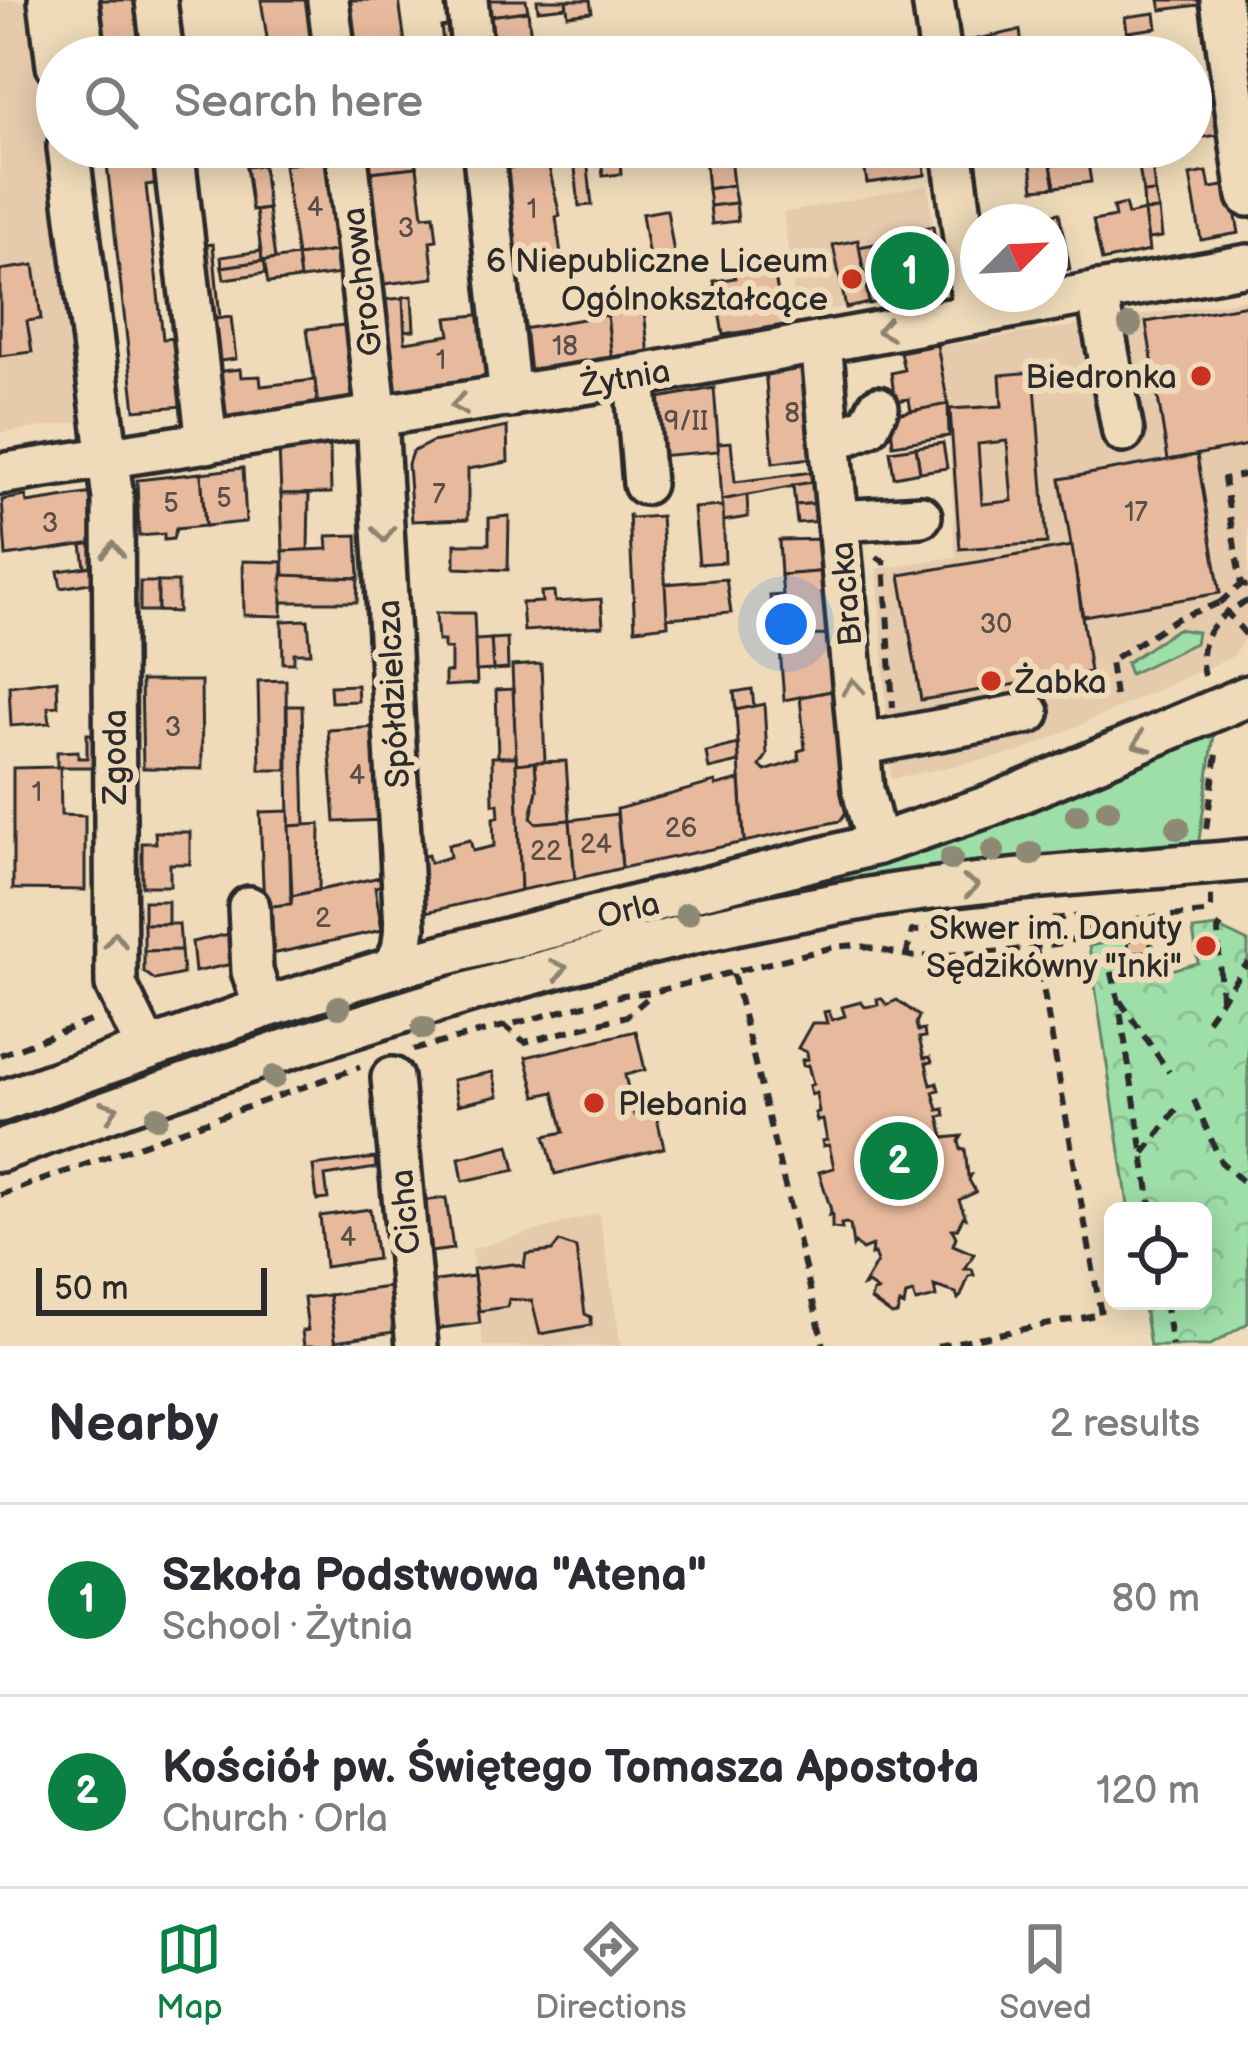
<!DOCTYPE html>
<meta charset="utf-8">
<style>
body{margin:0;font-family:"Balsamiq Sans",sans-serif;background:#f2f2f3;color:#2b2b33}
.controls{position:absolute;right:36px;bottom:36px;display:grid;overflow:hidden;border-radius:18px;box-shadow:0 6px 30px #0003}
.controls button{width:108px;height:108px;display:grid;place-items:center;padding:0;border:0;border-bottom:3px solid #e1e1e2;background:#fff;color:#2b2b33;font:60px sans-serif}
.compass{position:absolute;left:960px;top:204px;width:108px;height:108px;border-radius:50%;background:#fff;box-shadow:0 6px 30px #0003;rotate:66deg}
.scale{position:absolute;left:36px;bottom:30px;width:231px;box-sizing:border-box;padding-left:12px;border:6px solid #2b2b2b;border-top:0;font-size:33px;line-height:42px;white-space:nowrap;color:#2b2b2b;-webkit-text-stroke:9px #efdbb9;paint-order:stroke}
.you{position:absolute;left:786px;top:624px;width:42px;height:42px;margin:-30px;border:9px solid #fff;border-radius:50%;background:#1a73e8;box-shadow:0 0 0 18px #1a73e833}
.badge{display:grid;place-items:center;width:78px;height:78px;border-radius:50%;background:#0b8043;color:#fff;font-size:39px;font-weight:700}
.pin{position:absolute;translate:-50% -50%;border:6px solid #fff;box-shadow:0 3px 12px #0006}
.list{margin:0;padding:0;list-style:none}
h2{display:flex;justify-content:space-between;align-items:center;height:156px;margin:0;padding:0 48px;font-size:51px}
h2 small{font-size:39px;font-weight:400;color:#7c7c81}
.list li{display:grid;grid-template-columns:78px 1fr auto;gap:36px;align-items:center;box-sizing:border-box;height:192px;padding:0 48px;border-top:3px solid #e1e1e2}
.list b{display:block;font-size:45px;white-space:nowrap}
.list p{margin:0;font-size:39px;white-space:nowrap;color:#7c7c81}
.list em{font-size:39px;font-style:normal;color:#7c7c81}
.icon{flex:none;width:66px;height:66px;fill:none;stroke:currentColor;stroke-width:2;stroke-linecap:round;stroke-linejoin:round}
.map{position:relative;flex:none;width:1248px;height:1346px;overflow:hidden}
.search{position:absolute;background:#fff;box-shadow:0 6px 30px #0003;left:36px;right:36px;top:36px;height:132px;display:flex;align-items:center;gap:30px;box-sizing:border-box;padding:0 42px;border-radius:66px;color:#7c7c81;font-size:45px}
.sheet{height:540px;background:#fff}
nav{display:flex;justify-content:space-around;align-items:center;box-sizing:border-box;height:168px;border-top:3px solid #e1e1e2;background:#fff;font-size:33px;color:#7c7c81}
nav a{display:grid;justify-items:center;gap:6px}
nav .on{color:#0b8043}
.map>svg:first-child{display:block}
</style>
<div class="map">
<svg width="1248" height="1346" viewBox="0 0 1248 1346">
<defs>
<pattern id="forest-crowns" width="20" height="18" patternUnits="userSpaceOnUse" patternTransform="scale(3)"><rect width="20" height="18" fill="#9edfa9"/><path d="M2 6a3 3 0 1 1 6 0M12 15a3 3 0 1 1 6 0" fill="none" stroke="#88c092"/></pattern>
</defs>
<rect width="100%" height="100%" fill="#efdbb9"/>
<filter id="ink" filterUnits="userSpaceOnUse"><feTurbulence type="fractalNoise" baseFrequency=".00833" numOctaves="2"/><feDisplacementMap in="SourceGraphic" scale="24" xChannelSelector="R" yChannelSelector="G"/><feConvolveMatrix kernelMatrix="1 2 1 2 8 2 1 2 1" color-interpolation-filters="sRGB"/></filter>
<g filter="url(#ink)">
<g fill="#e5caac">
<path d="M0,0H34L87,421L0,433Z"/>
<path d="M928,185L941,281L934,291L797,316L783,213Z"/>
<path d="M1248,299V633L1233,656L1020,752L891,779L877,569L955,557L948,404L937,347Z"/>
<path d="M599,1213L621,1346H483L472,1249Z"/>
</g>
<g fill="#9edfa9" stroke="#64856a" stroke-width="3">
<path d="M1177,629L1197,632L1195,643L1130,674L1126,663Z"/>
<path d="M1215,728L1198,847L823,889L822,877C957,835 1086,786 1215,728Z"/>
</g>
<path fill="url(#forest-crowns)" stroke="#64856a" stroke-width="3" d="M1217,927L1248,942V1323L1209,1346H1150L1143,1301H1203V1211H1129L1089,946L1151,935L1159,973L1198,963L1193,930Z"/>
<g fill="#e8ba9d" stroke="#2b2b2b" stroke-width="3" fill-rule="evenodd">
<path d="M88,0H138L145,56L94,57Z"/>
<path d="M261,0H309L318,57H270Z"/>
<path d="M346,0H399L407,57H354Z"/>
<path d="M479,0H526L528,11L482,17Z"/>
<path d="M537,0H566L567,7L538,10Z"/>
<path d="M566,0H590L592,12L568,15Z"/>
<path d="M1159,0H1206V4L1161,10Z"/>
<path d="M528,11L533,57H487L482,17Z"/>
<path d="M1155,13L1157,28L1127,32L1125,17Z"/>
<path d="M457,24L461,57H445L441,27Z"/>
<path d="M1020,30L1023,55L1046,52L1047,57H970L968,41Z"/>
<path d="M1219,99L1224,134L1191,139V103Z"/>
<path d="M105,147H156L160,183L146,185L163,339L176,338L184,406L135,410Z"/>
<path d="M244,147H267L269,157L262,158L263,165L246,167Z"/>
<path d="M366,147H414L417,167L370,172Z"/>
<path d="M600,147H619L621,174L603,176Z"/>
<path d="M861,147H923L925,175L867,183Z"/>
<path d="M1138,147H1150L1152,164L1139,166Z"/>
<path d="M586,149L592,205L579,206L573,150Z"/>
<path d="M1086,150L1091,182L1055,187L1049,155Z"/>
<path d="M1049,155L1055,187L1034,189L1030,157Z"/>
<path d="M730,156L733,185L708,189L705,159Z"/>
<path d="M333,158L345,250L297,256L284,165Z"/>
<path d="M548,163L560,216L556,217L561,255L513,262L500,169Z"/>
<path d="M1152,164L1155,192L1143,193L1139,166Z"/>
<path d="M263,165L268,209L252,211L246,167Z"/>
<path d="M417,167L423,216L434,215L437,240L430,241L434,278L384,284L370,172Z"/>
<path d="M1207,172L1210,188L1230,185L1239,233L1201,240L1190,175Z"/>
<path d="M733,185L736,203L710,206L708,189Z"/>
<path d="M1155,192L1159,210L1144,211L1143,193Z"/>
<path d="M736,203L738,221L712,224L710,206Z"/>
<path d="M1125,204L1128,215L1144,211L1149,251L1102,261L1093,221L1115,217L1113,207Z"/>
<path d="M268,209L275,259L262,261L256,211Z"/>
<path d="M664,210H667L674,254L649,258L642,214Z"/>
<path d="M1159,210L1162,237L1148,239L1144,211Z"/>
<path d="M1033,211L1034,217L1059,213L1070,269L1050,272V222H1020L1019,214Z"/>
<path d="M933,226L940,281L934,290L869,304L859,247L907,238V232Z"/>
<path d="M858,240L869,303L846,308L833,245Z"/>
<path d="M213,244L220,318L208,320L200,246Z"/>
<path d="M345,250L347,269L340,270L341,274L300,279L297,256Z"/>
<path d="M261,251L262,261L222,267L221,257Z"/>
<path d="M297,256L300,279L268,283L264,261Z"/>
<path d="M264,261L266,273L224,279L222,267Z"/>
<path d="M34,265L41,319L27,321L32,352L0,356V270Z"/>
<path d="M752,268L753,275L774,272L784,325L723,335L714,281L735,278L733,271Z"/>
<path d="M412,296L414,330L405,331L403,297Z"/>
<path d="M403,298L405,342L450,335L447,318L488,314L496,378L392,394L381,300Z"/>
<path d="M1248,305V445L1168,460L1146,322Z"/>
<path d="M644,310L649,356L612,361L607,315Z"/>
<path d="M607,315L612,361L522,377L517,330Z"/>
<path d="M231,317L236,359L213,362L208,320Z"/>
<path d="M354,324L361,394L354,403L318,407L307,329Z"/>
<path d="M937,345L948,405L911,411L909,399L895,401L891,373L904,370L900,352Z"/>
<path d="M812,365L819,457L773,463L765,369Z"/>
<path d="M240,369L241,377L260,376L261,386L315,380L318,407L222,422L214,372Z"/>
<path d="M1034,372L1047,543L960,549L950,409L1002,406L1000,375ZM1007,441L1012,501L982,504L978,444Z"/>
<path d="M714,388L719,451L657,456L653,399Z"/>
<path d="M948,404L949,436L893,445L890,415Z"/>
<path d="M507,427L508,462L468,469V519L412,521L408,464L412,452L432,442Z"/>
<path d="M731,442L735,482L820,471L821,481L722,500L718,443Z"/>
<path d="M943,443L947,468L920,472L916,447Z"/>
<path d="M330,446L331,493L281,494L279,448Z"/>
<path d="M916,447L920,472L894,477L890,451Z"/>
<path d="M1197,455L1220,593L1083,616L1060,479Z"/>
<path d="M243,468L246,522L205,526L201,473Z"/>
<path d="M201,473L205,526L176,529L173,539L164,540V534L139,536L137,480Z"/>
<path d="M820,481L822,503L795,505L793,485Z"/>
<path d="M93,493L101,542L6,556L2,500L26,496L27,503Z"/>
<path d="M281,494H309L308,550L283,551Z"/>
<path d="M747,495L748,517L723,521L722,500Z"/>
<path d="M822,503L823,521L797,523L795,505Z"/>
<path d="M723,506L725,562L699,564L694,508Z"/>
<path d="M629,514L631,518L661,516L668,625L635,629Z"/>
<path d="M509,516L508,570L455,568V544H489V518Z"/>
<path d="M357,535L359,578L284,576L283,551L328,549L327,536Z"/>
<path d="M825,539L828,571L781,575L779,540Z"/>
<path d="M101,542V565L85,567L82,545Z"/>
<path d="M1072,546L1090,672L921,700L900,575Z"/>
<path d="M243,561L283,562L282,616L244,615Z"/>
<path d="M101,565V581L61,588L58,571Z"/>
<path d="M829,571L834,635L786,637L785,621H772L770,596L783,595L781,575Z"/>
<path d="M282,575L358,578L357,602H282Z"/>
<path d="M726,579L731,613L667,618L665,584Z"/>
<rect x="140" y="582" width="18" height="29"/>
<path d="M158,582H178V612L158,611Z"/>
<path d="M554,591L555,602L601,599L603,626L524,631L522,603L542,602L541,592Z"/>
<path d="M436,613H474L477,684L445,686V672H451V649H444V641H438Z"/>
<path d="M308,620L311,653H294V663H283L282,621Z"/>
<path d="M834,635L837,690L784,700L779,636Z"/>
<path d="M507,638L508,669L493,670L491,639Z"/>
<path d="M491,639L493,670L476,671L475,640Z"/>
<path d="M541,664L545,762L516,764L512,666Z"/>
<path d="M57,680L58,706L48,707L50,723L11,726L9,686Z"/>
<path d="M286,680L287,770H260L258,681Z"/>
<path d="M141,681H201L202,769L143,768Z"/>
<path d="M357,685L358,701L331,702L330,686Z"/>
<path d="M513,689L516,757H498L496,690Z"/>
<path d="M752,689L754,707L736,710L734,692Z"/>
<path d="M837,690L846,812L840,821L744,842L736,710L764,704L767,755L760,766L765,771L799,760L798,751L805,749L800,697Z"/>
<path d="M287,706H302L305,826H289Z"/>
<path d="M379,727L385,820L335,822L328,730Z"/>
<path d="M87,734H102L101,767H60L61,815L85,816V890L13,889V768L57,767V752L78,751V758H87Z"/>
<path d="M738,744L739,762L709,769L706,752Z"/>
<path d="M492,757H516L521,890L427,912L420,857L428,855L430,863L450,857L448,845L470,840L473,851L494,846L493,818L499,817L498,804H493Z"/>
<path d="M566,761L570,820L536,823L531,817L537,790L535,762Z"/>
<path d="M535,762L537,790L531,817L536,823L570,820L575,879L521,890L516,764Z"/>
<path d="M740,780L744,842L622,868L617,809L715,782L716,786Z"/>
<path d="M289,811L291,904L264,907L260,812Z"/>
<path d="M617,814L622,868L575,879L570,820Z"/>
<path d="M320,824L319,890L292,896L289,826Z"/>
<path d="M155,832H190V864H170V886H142V843H156Z"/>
<path d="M385,876L384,885L375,887L382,930L272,954L268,950L264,907L291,904L292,896Z"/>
<rect x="144" y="901" width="24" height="23"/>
<path d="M144,924H179L181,950L144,951Z"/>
<path d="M238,932L241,962L195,972L192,942Z"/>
<path d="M1149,937L1151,950L1129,954L1127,941Z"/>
<path d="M181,950L183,974L155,980L144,972V951Z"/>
<path d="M877,999H882L887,1005L897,1000L919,1016L916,1024L918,1031L924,1030L925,1037L919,1038L924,1058L930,1057L932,1062L926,1063L931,1085L937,1083L939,1090L933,1092L938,1110L944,1109L945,1116L939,1117L944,1138L962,1136L959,1141L961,1150L965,1149L968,1176L971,1175L969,1180L976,1192L959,1200L966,1218L963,1217L957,1229H952L956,1237L953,1245L974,1254L965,1269H972L974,1275L969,1276L961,1296L958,1299L956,1293L934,1286L936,1297L916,1302L913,1293L906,1295L904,1306L900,1304L897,1314L892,1315L871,1300L873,1292L878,1291L868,1284L863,1286L877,1262L874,1254L871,1255L872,1246L862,1250L855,1243L853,1246L850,1225L846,1223L841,1224L842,1229L832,1228V1214L829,1215L831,1210L819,1172L834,1168L829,1145L823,1146L822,1141L827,1140L823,1120L817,1121L815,1113L819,1112L816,1093L811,1095L809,1086L813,1084L808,1065L803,1066L802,1060L808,1059L807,1052L798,1048L812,1023H827L824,1012L829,1011L832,1020L845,1016L842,1007L861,1002L865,1007L878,1005Z"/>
<path d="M636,1031L645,1070L625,1075L634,1115L655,1110L664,1148L555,1174L545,1136L564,1132L554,1092L536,1096L526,1057Z"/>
<path d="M493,1072L498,1096L458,1105L453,1080Z"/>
<path d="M509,1145L515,1170L463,1181L459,1158Z"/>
<path d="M375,1158L376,1168L325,1176L328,1199L317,1200L313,1166Z"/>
<path d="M446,1198L453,1249L423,1253L415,1202Z"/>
<path d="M370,1209L377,1259L325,1267L320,1216Z"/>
<path d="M559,1242L576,1248L585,1314L591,1317V1325L540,1334L532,1301L509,1299L507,1307L479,1311L473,1269L513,1264L524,1267L526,1254L552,1251Z"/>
<path d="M474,1276L480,1323L426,1330L421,1283Z"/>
<path d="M403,1285L407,1330L335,1341L329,1295Z"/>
<path d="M329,1295L336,1346H304L302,1331L308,1330L304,1298Z"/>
</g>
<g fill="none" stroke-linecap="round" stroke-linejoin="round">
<defs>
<g id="minor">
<path d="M49,0L57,65"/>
<path d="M78,0L85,57"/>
<path d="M156,0L163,57"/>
<path d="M328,0L335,57"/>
<path d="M467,0L473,57"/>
<path d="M933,0L941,57"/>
<path d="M1221,0L1248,196"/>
<path d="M68,147L113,499L116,985L147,1049"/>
<path d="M173,147L207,443"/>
<path d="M346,147L377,417L405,927L402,950L393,968"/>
<path d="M483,147L510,397"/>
<path d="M952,147L974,314"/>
<path d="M1097,292L1123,432"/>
<path d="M821,342L863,790L877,844"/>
<path d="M635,376L644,484"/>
<path d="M830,434H850L869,426L878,407"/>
<path d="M0,474L635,376L1248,265"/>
<path d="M838,521L921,516"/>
<path d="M859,745L1029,713"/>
<path d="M249,907L252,971L264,1008"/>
<path d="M392,1078L417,1346"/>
<path d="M0,1102L264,1008L393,968L877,844L989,806L1248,696"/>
<path d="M0,1151C277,1048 560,953 851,901C982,878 1116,872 1248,860"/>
</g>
</defs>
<use href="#minor" stroke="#2b2b2b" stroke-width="48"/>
<g stroke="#2b2b2b" stroke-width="6" stroke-dasharray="12 9" stroke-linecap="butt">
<path d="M1248,474L1224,479L1241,585L1248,586"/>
<path d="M877,557L884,562L893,708"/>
<path d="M1219,603L1241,585"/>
<path d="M1204,676C1195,639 1215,616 1248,601"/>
<path d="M1049,689L1111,679"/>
<path d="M1115,696L1110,661L1176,619L1219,603L1248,637"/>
<path d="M1206,829L1218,747"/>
<path d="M1052,919L1083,916L1090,933"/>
<path d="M1102,931L1118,998L1152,1211"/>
<path d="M906,956L912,931L936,930"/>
<path d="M733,974L824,1346"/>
<path d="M1221,999L1218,930L1226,918"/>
<path d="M1120,1001L1169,1072"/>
<path d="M1207,1020L1248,962"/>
<path d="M503,1025L525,1042L627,1016L651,995"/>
<path d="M413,1050L623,995L653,992L834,947L856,945L915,957L1008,951L1063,943L1136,919L1205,913L1211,908V895"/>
<path d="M0,1055L98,1018"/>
<path d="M1194,1100L1221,1162L1248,1186"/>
<path d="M1144,1153L1181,1103"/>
<path d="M0,1195L360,1067"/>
<path d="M1165,1301L1172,1346"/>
<path d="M937,1346L1101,1314L1036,948"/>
</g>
<use href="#minor" stroke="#efdbb9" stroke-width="39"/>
</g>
<g fill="#8d8975">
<circle cx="1130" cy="325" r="12"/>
<circle cx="1108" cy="810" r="12"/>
<circle cx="1077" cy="815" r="12"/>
<circle cx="1178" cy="828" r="12"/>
<circle cx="993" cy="851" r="12"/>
<circle cx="1031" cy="854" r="12"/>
<circle cx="951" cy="859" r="12"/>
<circle cx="687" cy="914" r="12"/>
<circle cx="339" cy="1007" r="12"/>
<circle cx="423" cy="1028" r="12"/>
<circle cx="274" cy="1077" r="12"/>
<circle cx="157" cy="1117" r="12"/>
</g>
<defs><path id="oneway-chevron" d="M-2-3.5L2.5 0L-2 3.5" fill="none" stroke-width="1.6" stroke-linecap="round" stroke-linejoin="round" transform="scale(3)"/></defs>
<g stroke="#8d8372">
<use href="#oneway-chevron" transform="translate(885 330) rotate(170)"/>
<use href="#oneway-chevron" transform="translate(459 405) rotate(171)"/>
<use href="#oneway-chevron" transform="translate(384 534) rotate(87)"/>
<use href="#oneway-chevron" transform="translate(113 550) rotate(-90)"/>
<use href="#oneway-chevron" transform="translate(853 687) rotate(-95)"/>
<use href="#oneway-chevron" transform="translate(1141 743) rotate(156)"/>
<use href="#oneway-chevron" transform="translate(971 886) rotate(-7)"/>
<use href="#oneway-chevron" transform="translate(115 940) rotate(-90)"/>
<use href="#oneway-chevron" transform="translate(559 969) rotate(-15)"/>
<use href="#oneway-chevron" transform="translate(110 1110) rotate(-20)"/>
</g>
</g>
<g fill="#c8321e" stroke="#efdbb9" stroke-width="4.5">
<circle cx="852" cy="279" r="12"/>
<circle cx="1201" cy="376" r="12"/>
<circle cx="991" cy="681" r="12"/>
<circle cx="1206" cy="946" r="12"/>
<circle cx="594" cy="1103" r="12"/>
</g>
<g text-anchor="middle" stroke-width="12" stroke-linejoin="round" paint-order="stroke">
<g font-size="27" fill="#5a4f48">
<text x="315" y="216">4</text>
<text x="532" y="218">1</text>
<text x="406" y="237">3</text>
<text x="565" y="355">18</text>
<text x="441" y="369">1</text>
<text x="792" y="422">8</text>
<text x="686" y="430">9/II</text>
<text x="439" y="503">7</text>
<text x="224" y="507">5</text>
<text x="171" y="512">5</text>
<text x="1136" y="521">17</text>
<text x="50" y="532">3</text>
<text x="996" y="633">30</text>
<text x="173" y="736">3</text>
<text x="357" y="784">4</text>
<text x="37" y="801">1</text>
<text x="681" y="837">26</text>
<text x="596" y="853">24</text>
<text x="546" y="860">22</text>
<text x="323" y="927">2</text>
<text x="348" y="1246">4</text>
</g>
<g font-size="33" fill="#2b2b2b" stroke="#efdbb9" text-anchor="end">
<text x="828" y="272">6 Niepubliczne Liceum<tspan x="828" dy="38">Ogólnokształcące</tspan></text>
<text x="1177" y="388">Biedronka</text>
<text x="1015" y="693" text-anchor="start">Żabka</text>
<text x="1182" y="939">Skwer im. Danuty<tspan x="1182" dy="38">Sędzikówny "Inki"</tspan></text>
<text x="618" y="1115" text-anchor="start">Plebania</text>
</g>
<g font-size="33" fill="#2b2b2b" stroke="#efdbb9">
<text transform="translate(361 282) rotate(-97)" y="12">Grochowa</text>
<text transform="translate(625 377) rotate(-10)" y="12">Żytnia</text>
<text transform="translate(845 594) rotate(-95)" y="12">Bracka</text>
<text transform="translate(392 694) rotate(-93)" y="12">Spółdzielcza</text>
<text transform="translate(114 757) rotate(-90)" y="12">Zgoda</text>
<text transform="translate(628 909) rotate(-14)" y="12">Orla</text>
<text transform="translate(404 1212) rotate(-95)" y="12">Cicha</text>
</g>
</g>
</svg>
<div class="controls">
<button><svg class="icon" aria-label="locate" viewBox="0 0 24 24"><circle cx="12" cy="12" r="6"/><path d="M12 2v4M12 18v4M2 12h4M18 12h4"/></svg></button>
</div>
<svg class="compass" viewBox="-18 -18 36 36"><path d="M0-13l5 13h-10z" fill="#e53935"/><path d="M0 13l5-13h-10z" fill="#7c7c81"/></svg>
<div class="scale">50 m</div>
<div class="you"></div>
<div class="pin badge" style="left:910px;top:271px">1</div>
<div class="pin badge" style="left:899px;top:1161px">2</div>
<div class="search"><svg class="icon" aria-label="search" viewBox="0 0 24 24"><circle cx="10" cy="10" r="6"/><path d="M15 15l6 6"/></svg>Search here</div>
</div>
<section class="sheet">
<h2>Nearby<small>2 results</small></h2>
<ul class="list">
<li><span class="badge">1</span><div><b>Szkoła Podstwowa &quot;Atena&quot;</b><p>School · Żytnia</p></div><em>80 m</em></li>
<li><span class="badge">2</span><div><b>Kościół pw. Świętego Tomasza Apostoła</b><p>Church · Orla</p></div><em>120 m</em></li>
</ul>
</section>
<nav>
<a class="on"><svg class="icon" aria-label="map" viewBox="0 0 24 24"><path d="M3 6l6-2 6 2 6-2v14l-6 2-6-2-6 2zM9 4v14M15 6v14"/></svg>Map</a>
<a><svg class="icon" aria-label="directions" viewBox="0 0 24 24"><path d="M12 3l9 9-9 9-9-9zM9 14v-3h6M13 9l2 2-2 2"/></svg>Directions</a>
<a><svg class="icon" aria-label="saved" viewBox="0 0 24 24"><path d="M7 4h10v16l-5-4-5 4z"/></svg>Saved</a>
</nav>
